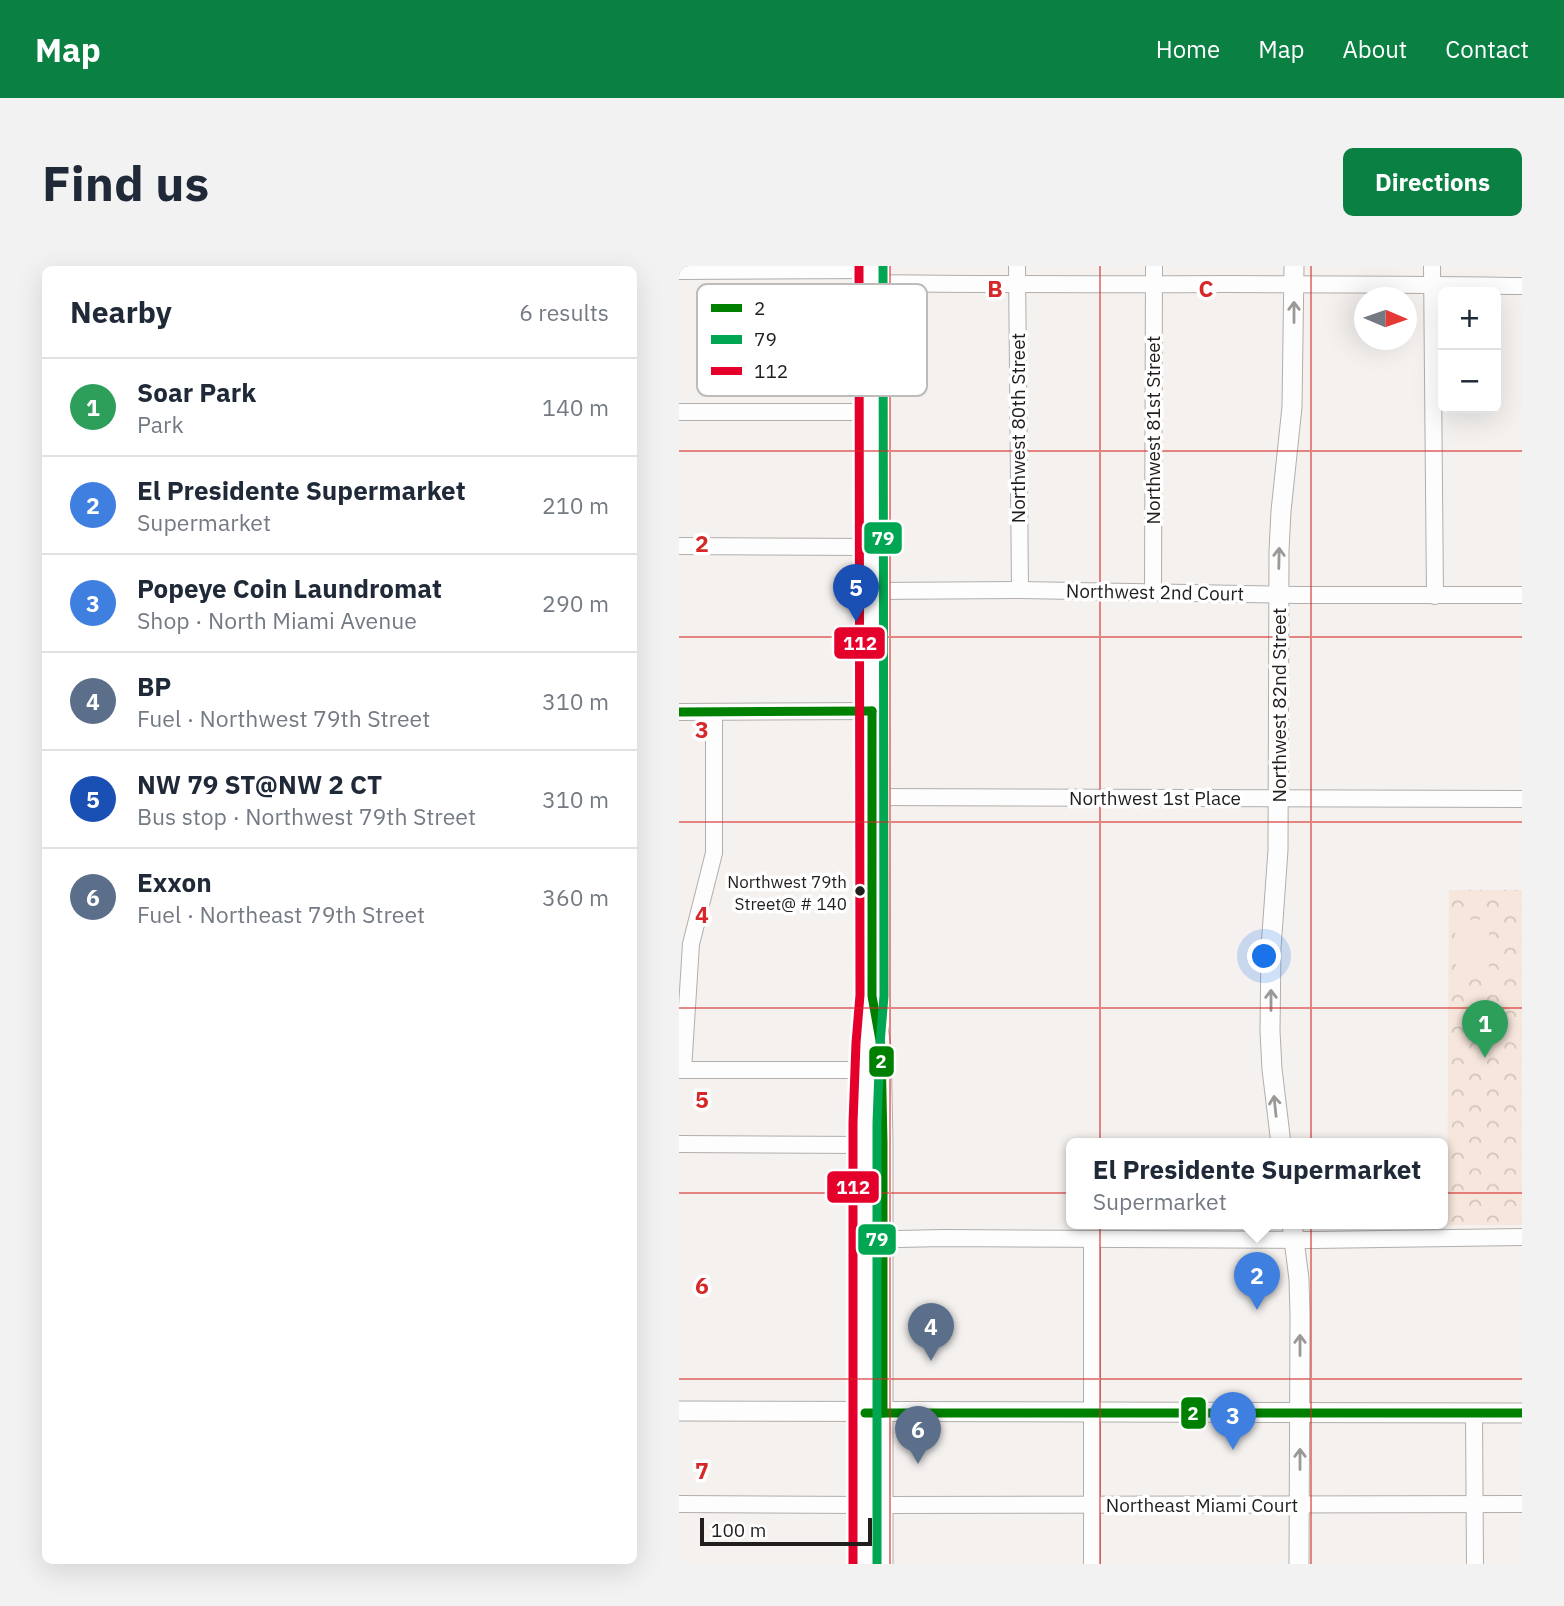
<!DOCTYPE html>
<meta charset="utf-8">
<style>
body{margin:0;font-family:"IBM Plex Sans",sans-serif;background:#f2f2f3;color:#1f2937}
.controls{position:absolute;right:21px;top:21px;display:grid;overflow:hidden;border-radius:10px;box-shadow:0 7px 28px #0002}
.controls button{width:63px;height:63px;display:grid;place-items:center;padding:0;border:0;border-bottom:2px solid #e0e1e3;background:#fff;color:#1f2937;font:35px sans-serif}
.compass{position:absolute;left:675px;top:21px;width:63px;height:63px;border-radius:50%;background:#fff;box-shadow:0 7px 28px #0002;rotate:92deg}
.scale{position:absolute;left:21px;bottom:18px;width:172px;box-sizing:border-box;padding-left:7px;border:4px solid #211e1d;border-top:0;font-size:19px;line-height:24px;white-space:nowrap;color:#211e1d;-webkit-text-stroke:5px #fff;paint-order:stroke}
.you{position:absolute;left:586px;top:691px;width:24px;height:24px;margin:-18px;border:5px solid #fff;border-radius:50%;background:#1a73e8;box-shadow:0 0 0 10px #1a73e833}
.badge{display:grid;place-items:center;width:46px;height:46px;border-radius:50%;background:#0b8043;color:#fff;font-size:23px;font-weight:700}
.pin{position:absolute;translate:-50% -58px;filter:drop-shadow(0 2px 4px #0008)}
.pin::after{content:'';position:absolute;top:37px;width:24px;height:21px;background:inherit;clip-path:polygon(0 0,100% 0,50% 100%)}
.popup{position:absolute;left:387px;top:872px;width:382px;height:91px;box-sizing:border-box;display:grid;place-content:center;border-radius:10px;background:#fff;filter:drop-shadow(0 2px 5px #0005);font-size:23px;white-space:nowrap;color:#747a83}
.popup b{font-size:26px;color:#1f2937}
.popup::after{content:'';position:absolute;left:50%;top:100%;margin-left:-14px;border:14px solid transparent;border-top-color:#fff}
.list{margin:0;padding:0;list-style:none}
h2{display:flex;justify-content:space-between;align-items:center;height:91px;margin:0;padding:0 28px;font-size:30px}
h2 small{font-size:23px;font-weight:400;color:#747a83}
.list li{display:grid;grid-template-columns:46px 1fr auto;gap:21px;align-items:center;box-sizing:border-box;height:98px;padding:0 28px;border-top:2px solid #e0e1e3}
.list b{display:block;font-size:26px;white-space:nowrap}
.list p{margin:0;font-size:23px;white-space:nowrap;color:#747a83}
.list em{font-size:23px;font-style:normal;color:#747a83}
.map{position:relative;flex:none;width:843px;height:1298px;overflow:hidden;border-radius:10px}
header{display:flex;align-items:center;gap:42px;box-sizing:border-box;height:98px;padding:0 35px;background:#0b8043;color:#fff}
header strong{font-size:33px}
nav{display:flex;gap:38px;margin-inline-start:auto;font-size:24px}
.intro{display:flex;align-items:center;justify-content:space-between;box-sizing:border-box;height:168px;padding:0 42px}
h1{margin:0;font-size:49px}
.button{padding:18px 32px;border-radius:10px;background:#0b8043;color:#fff;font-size:24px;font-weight:700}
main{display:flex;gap:42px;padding:0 42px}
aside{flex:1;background:#fff;border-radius:10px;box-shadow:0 7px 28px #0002}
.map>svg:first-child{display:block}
</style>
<header>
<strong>Map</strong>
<nav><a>Home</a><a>Map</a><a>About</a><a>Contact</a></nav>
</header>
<div class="intro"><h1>Find us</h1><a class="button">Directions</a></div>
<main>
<aside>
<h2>Nearby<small>6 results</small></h2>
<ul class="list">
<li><span class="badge" style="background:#2e9e5b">1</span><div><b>Soar Park</b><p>Park</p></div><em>140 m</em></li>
<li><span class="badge" style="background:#3f7fe0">2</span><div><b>El Presidente Supermarket</b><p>Supermarket</p></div><em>210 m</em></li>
<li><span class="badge" style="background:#3f7fe0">3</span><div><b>Popeye Coin Laundromat</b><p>Shop · North Miami Avenue</p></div><em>290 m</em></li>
<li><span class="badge" style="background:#5c6f8a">4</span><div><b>BP</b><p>Fuel · Northwest 79th Street</p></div><em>310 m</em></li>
<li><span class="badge" style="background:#1a4fb4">5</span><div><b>NW 79 ST@NW 2 CT</b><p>Bus stop · Northwest 79th Street</p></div><em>310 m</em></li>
<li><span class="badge" style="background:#5c6f8a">6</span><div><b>Exxon</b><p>Fuel · Northeast 79th Street</p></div><em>360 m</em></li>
</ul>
</aside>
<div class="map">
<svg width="843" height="1298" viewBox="0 0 843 1298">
<defs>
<pattern id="park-crowns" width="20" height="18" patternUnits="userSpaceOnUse" patternTransform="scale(1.75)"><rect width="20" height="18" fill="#f6e6db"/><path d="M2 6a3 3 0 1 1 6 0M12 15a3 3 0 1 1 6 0" fill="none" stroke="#d3c5bc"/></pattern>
</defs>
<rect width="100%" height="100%" fill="#f4f1ef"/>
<path fill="url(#park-crowns)" d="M770,624H843V959H768Z"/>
<path fill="#f6e6db" d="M810,653V705H777L776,654Z"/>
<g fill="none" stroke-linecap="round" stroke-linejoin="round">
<defs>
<g id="minor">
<path d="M338,0L341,324"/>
<path d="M753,0L756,330"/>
<path d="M0,5L192,4"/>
<path d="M193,17C409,20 626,16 843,20"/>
<path d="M0,146H192"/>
<path d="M0,280L192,281"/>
<path d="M192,325L341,324L619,329H843"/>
<path d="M474,327L475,0"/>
<path d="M0,446L193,445"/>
<path d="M192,531L843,533"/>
<path d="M0,804H188"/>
<path d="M4,804L12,678L35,587V446"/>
<path d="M0,878L186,879"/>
<path d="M204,970L219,973L265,972L634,974L843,971"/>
<path d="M795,1147L796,1298"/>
<path d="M0,1238L186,1239"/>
<path d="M204,1239L843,1238"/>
<path d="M413,1298V973"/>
</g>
<g id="major">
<path d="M198,757L202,780L204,877V1298"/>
<path d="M602,878L593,803L591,765L592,682L599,584L600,285L602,245L613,141L615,0"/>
<path d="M613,958L620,1013L621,1049L620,1298"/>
<path d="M0,1145L843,1147"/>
<path d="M186,1298V857L189,777L193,730L192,0"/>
</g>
</defs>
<use href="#minor" stroke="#b1aeac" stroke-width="18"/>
<use href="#major" stroke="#b1aeac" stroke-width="21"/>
<use href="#minor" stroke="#fdfdfd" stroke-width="16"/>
<use href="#major" stroke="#fdfdfd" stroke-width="19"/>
<defs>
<g id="bus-1">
<path d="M193,445V730L202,780L204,877V1147"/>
<path d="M0,446L193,445"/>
<path d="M186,1147H843"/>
</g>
<path id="bus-2" d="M198,1298V857L201,778L205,730L204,0"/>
<path id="bus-3" d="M174,1298V857L177,777L181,729L180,0"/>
</defs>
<use href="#bus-1" stroke="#fff" stroke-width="14"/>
<use href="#bus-2" stroke="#fff" stroke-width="14"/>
<use href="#bus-3" stroke="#fff" stroke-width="14"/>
<use href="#bus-1" stroke="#008000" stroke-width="9"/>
<use href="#bus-2" stroke="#00a651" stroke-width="9"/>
<use href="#bus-3" stroke="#e4002b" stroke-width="9"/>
</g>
<defs><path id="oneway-shaft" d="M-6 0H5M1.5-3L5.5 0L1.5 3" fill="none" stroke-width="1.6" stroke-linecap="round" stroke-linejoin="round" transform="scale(1.75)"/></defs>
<g stroke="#9a9998">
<use href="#oneway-shaft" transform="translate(615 46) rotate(-90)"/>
<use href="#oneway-shaft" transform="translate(600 292) rotate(-89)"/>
<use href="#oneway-shaft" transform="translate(592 734) rotate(-90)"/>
<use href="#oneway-shaft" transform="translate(596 840) rotate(-96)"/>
<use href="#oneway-shaft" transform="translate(621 1079) rotate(-90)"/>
<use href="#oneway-shaft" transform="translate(621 1193) rotate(-90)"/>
</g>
<path fill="none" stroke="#d62828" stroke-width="2" stroke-opacity="0.55" d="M211,0V1298M421,0V1298M632,0V1298M0,185H843M0,371H843M0,556H843M0,742H843M0,927H843M0,1113H843"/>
<circle fill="#211e1d" stroke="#fff" stroke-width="2.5" cx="181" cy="625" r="6"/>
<g text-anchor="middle" stroke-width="7" stroke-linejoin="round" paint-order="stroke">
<g font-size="17" fill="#211e1d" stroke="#fff" text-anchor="end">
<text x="168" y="622">Northwest 79th<tspan x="168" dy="22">Street@ # 140</tspan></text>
</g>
<g font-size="19" fill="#211e1d" stroke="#fff">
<text transform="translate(339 162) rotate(-90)" y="7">Northwest 80th Street</text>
<text transform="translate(474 164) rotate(-90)" y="7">Northwest 81st Street</text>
<text transform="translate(476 326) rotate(1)" y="7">Northwest 2nd Court</text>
<text transform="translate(600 439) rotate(-90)" y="7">Northwest 82nd Street</text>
<text x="476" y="539">Northwest 1st Place</text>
<text x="523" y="1246">Northeast Miami Court</text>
</g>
</g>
<rect x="18" y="18" width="230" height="112" rx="10" fill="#fff" stroke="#bcbcbb" stroke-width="2"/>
<rect x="32" y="38" width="31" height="8" fill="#008000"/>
<rect x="32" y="69" width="31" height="9" fill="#00a651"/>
<rect x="32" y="101" width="31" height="8" fill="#e4002b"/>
<g font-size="19" fill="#211e1d">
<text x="75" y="49">2</text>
<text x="75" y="80">79</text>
<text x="75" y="112">112</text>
</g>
<g font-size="23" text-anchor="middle" font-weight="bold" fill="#d62828" stroke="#fff" stroke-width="7" stroke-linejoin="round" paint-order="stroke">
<text x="316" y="31">B</text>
<text x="527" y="31">C</text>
<text x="23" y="286">2</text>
<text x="23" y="472">3</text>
<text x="23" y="657">4</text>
<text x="23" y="842">5</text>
<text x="23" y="1028">6</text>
<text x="23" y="1213">7</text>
</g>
<g stroke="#fff" stroke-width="2.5">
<rect x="184" y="255" width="40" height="34" rx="7" fill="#00a651"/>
<rect x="154" y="360" width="53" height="34" rx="7" fill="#e4002b"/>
<rect x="189" y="779" width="27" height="33" rx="7" fill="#008000"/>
<rect x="147" y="904" width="54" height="34" rx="7" fill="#e4002b"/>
<rect x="178" y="957" width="40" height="33" rx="7" fill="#00a651"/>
<rect x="501" y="1130" width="27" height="34" rx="7" fill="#008000"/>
</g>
<g font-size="19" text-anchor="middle" font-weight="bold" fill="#fff">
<text x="204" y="279">79</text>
<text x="181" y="384">112</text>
<text x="202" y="802">2</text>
<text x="174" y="928">112</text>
<text x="198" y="980">79</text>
<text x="514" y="1154">2</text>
</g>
</svg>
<div class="controls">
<button>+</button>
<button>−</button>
</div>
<svg class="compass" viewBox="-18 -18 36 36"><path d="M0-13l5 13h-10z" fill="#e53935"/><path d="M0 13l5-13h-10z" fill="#747a83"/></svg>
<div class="scale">100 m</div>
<div class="you"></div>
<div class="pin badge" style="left:806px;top:792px;background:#2e9e5b">1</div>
<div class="pin badge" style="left:578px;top:1044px;background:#3f7fe0">2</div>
<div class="popup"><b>El Presidente Supermarket</b>Supermarket</div>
<div class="pin badge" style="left:554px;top:1184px;background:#3f7fe0">3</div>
<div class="pin badge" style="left:252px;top:1095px;background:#5c6f8a">4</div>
<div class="pin badge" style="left:177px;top:356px;background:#1a4fb4">5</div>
<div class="pin badge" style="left:239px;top:1198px;background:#5c6f8a">6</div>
</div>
</main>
